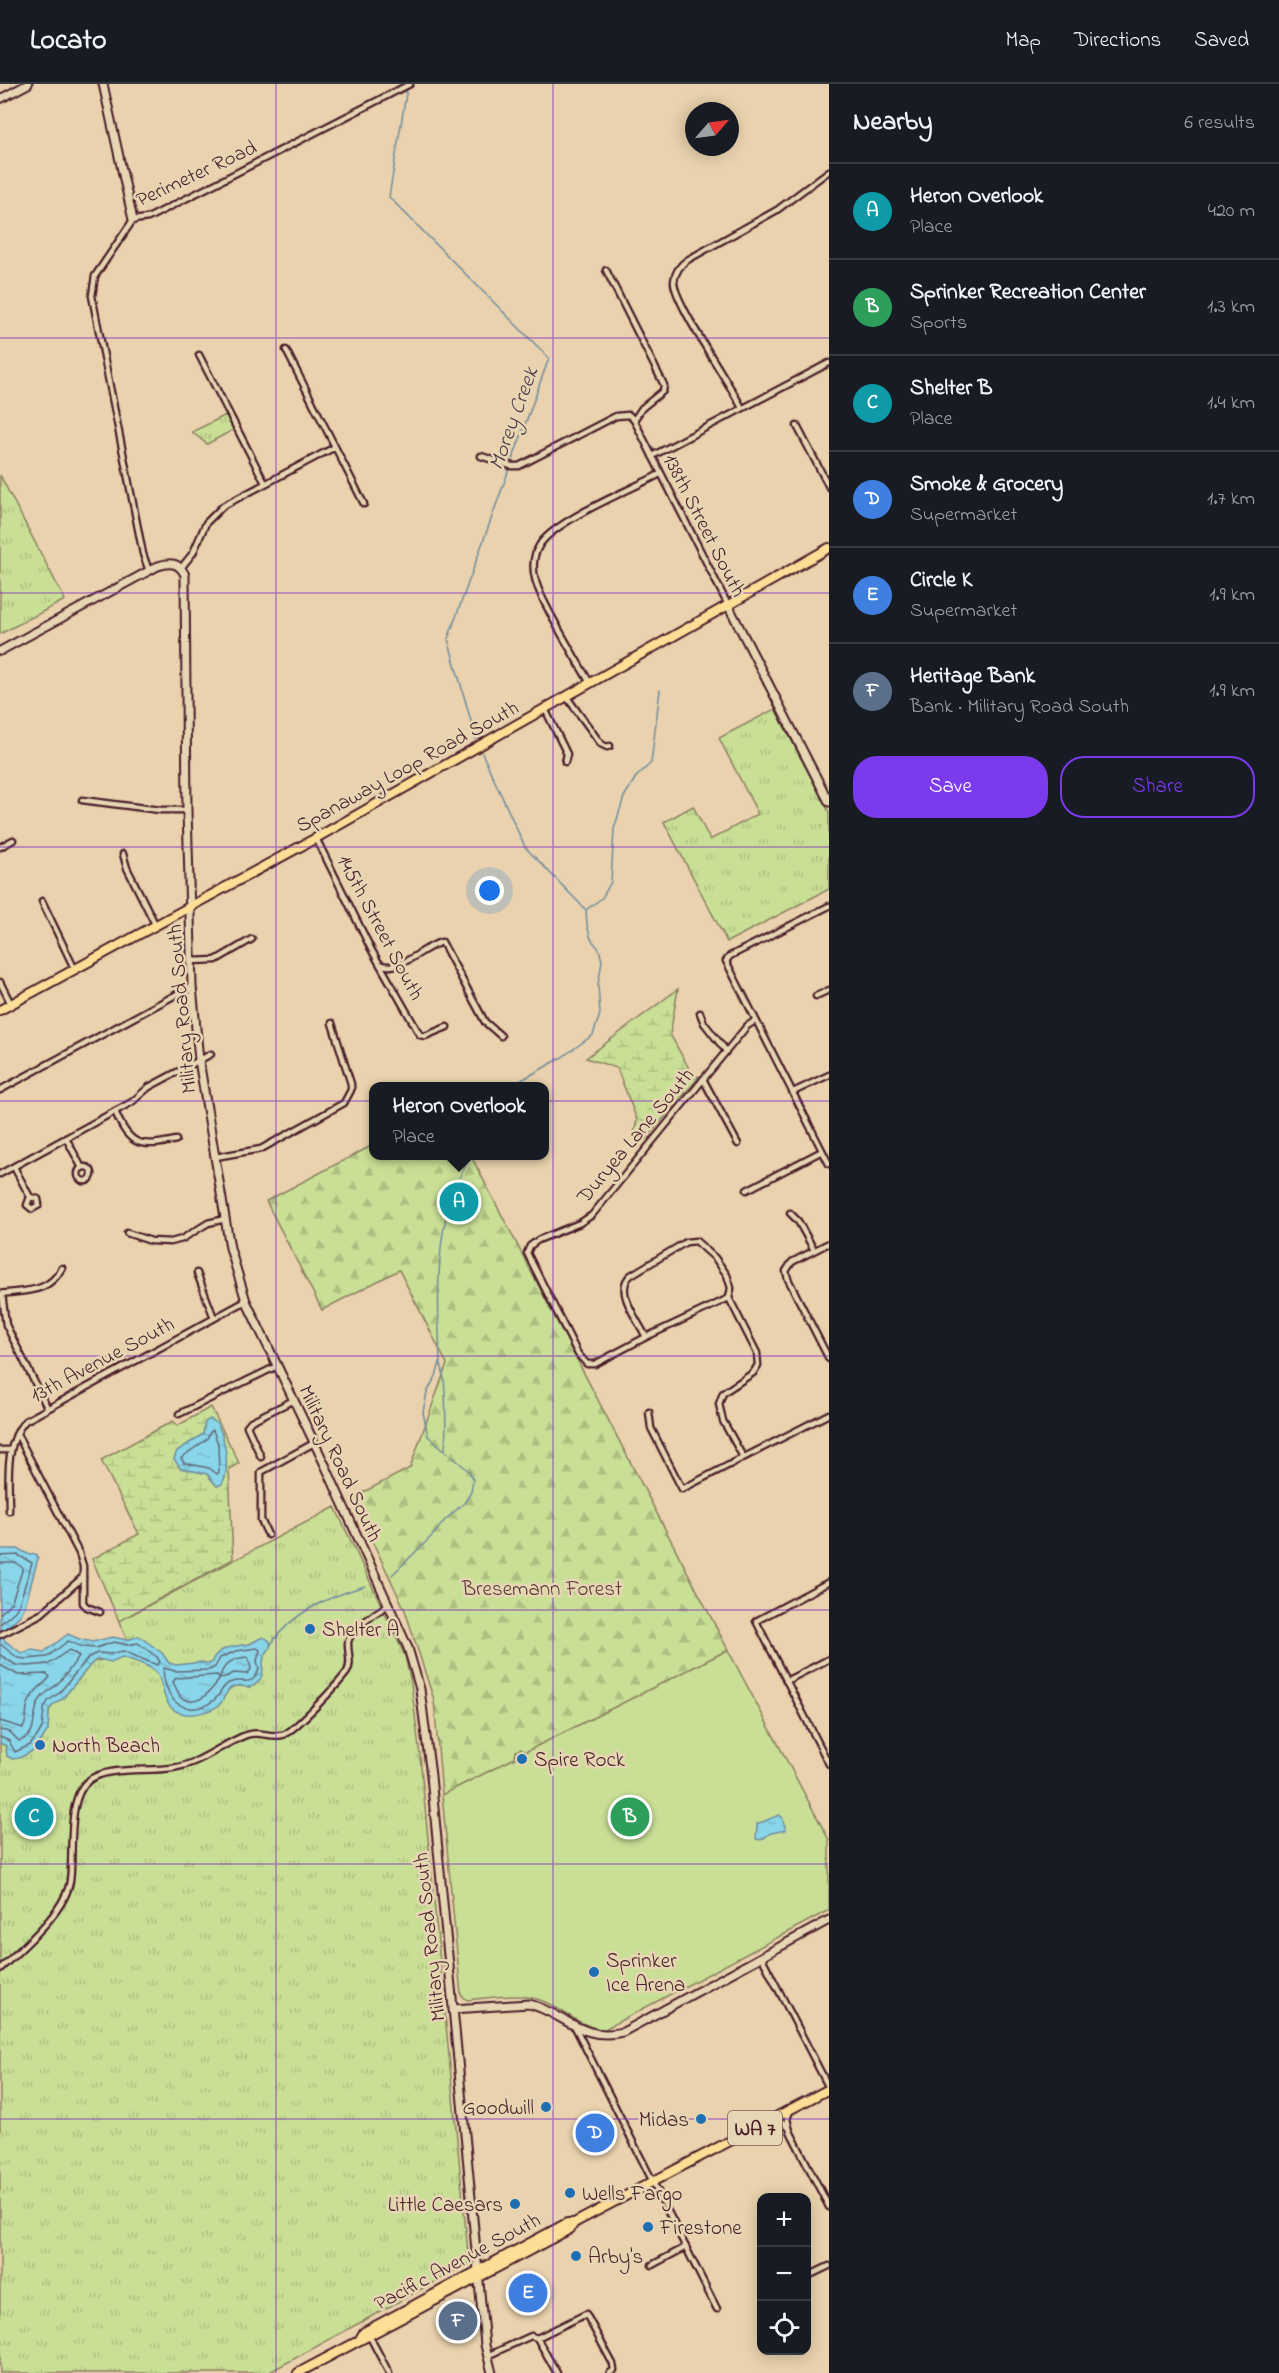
<!DOCTYPE html>
<meta charset="utf-8">
<style>
body{margin:0;font-family:"Indie Flower",sans-serif;background:#242831;color:#f1f3f6}
.controls{position:absolute;right:18px;bottom:18px;display:grid;overflow:hidden;border-radius:12px;box-shadow:0 3px 15px #0003}
.controls button{width:54px;height:54px;display:grid;place-items:center;padding:0;border:0;border-bottom:2px solid #363941;background:#171b24;color:#f1f3f6;font:30px sans-serif}
.compass{position:absolute;left:685px;top:18px;width:54px;height:54px;border-radius:50%;background:#171b24;box-shadow:0 3px 15px #0003;rotate:62deg}
.you{position:absolute;left:490px;top:807px;width:21px;height:21px;margin:-15px;border:4px solid #fff;border-radius:50%;background:#1a73e8;box-shadow:0 0 0 9px #1a73e833}
.badge{display:grid;place-items:center;width:39px;height:39px;border-radius:50%;background:#7c3aed;color:#fff;font-size:20px;font-weight:700}
.pin{position:absolute;translate:-50% -50%;border:3px solid #fff;box-shadow:0 2px 6px #0006}
.popup{position:absolute;left:369px;top:998px;width:180px;height:78px;box-sizing:border-box;display:grid;place-content:center;border-radius:12px;background:#171b24;filter:drop-shadow(0 2px 4px #0005);font-size:20px;white-space:nowrap;color:#9ea1a6}
.popup b{font-size:22px;color:#f1f3f6}
.popup::after{content:'';position:absolute;left:50%;top:100%;margin-left:-12px;border:12px solid transparent;border-top-color:#171b24}
.list{margin:0;padding:0;list-style:none}
h2{display:flex;justify-content:space-between;align-items:center;height:78px;margin:0;padding:0 24px;font-size:26px}
h2 small{font-size:20px;font-weight:400;color:#9ea1a6}
.list li{display:grid;grid-template-columns:39px 1fr auto;gap:18px;align-items:center;box-sizing:border-box;height:96px;padding:0 24px;border-top:2px solid #363941}
.list b{display:block;font-size:22px;white-space:nowrap}
.list p{margin:0;font-size:20px;white-space:nowrap;color:#9ea1a6}
.list em{font-size:20px;font-style:normal;color:#9ea1a6}
.actions{display:flex;gap:12px;padding:18px 24px}
.actions a{flex:1;padding:14px 0;border:2px solid #7c3aed;border-radius:24px;text-align:center;font-size:21px;color:#7c3aed}
.actions .main{background:#7c3aed;color:#fff}
.icon{flex:none;width:33px;height:33px;fill:none;stroke:currentColor;stroke-width:2;stroke-linecap:round;stroke-linejoin:round}
.map{position:relative;flex:none;width:829px;height:2289px;overflow:hidden}
header{display:flex;align-items:center;gap:36px;box-sizing:border-box;height:84px;padding:0 30px;background:#171b24;border-bottom:2px solid #363941}
header strong{font-size:28px}
nav{display:flex;gap:33px;margin-inline-start:auto;font-size:21px}
main{display:flex}
aside{flex:1;background:#171b24}
.map>svg:first-child{display:block}
</style>
<header>
<strong>Locato</strong>
<nav><a>Map</a><a>Directions</a><a>Saved</a></nav>
</header>
<main>
<div class="map">
<svg width="829" height="2289" viewBox="0 0 829 2289">
<defs>
<pattern id="grass-tufts" width="24" height="20" patternUnits="userSpaceOnUse" patternTransform="scale(1.5)"><rect width="24" height="20" fill="#c9df95"/><path d="M3 7l-1-3M5 7V3M7 7l1-3M15 17l-1-3M17 17v-4M19 17l1-3" fill="none" stroke="#aebf81"/></pattern>
<pattern id="forest-firs" width="22" height="20" patternUnits="userSpaceOnUse" patternTransform="scale(1.5)"><rect width="22" height="20" fill="#c9df95"/><path d="M5 1l3.5 6h-7zM16 11l3.5 6h-7z" fill="#aebf81"/></pattern>
<pattern id="wetland-marsh" width="20" height="14" patternUnits="userSpaceOnUse" patternTransform="scale(1.5)"><rect width="20" height="14" fill="#c9df95"/><path d="M1 5h8M5 5V1M11 12h8M15 12V8" fill="none" stroke="#aebf81"/></pattern>
<pattern id="water-ripples" width="26" height="14" patternUnits="userSpaceOnUse" patternTransform="scale(1.5)"><rect width="26" height="14" fill="#89d5e9"/><path d="M2 4q2-2 4 0t4 0M15 11q2-2 4 0t4 0" fill="none" stroke="#78b6c8"/></pattern>
</defs>
<rect width="100%" height="100%" fill="#e9d2ad"/>
<filter id="ink" filterUnits="userSpaceOnUse"><feTurbulence type="fractalNoise" baseFrequency=".0167" numOctaves="2"/><feDisplacementMap in="SourceGraphic" scale="12" xChannelSelector="R" yChannelSelector="G"/><feConvolveMatrix kernelMatrix="1 2 1 2 8 2 1 2 1" color-interpolation-filters="sRGB"/></filter>
<g filter="url(#ink)">
<g fill="url(#grass-tufts)" stroke="#8a7f60" stroke-width="1.5">
<path d="M226,331L233,346L207,360L192,348Z"/>
<path d="M0,391L65,516L0,550Z"/>
<path d="M775,625L829,728V805L727,858L664,738L693,722L710,756L758,730L719,654Z"/>
<path d="M335,1423L405,1572L411,1599L420,1672L469,2179L268,2289H0V1659L6,1662L7,1672L49,1633V1626L53,1621L63,1614L92,1579C102,1573 109,1577 122,1573L127,1556L119,1537Z"/>
</g>
<path fill="url(#forest-firs)" stroke="#8a7f60" stroke-width="1.5" d="M373,1061L374,1072H471L728,1566L442,1711L434,1616L405,1526L352,1414L410,1384L447,1280L399,1186L322,1226L266,1117Z"/>
<g fill="url(#wetland-marsh)" stroke="#8a7f60" stroke-width="1.5" fill-rule="evenodd">
<path d="M678,905L670,950L692,990L699,993L645,1056L634,1050L637,1036L617,984L586,974Z"/>
<path d="M211,1323L239,1379L229,1385L233,1475L119,1537L92,1475L139,1450L101,1376L173,1337L177,1342ZM222,1349L225,1394L217,1402L207,1390L193,1358L203,1350Z"/>
</g>
<path fill="#c9df95" stroke="#8a7f60" stroke-width="1.5" d="M728,1566L829,1756V1826L603,1946C578,1941 567,1928 545,1918C522,1907 492,1914 467,1916L461,1911L442,1711L515,1674L516,1667L521,1665L525,1668Z"/>
<g fill="url(#water-ripples)" stroke="#708c9d" stroke-width="1.5">
<path d="M210,1335L217,1339C225,1354 231,1384 222,1400L217,1402L207,1390L180,1384L174,1375L177,1367L203,1350L205,1338Z"/>
<path d="M0,1465H18L30,1471L36,1470L38,1474L25,1522L21,1530L4,1547V1556L21,1569L32,1566L44,1568L68,1550L79,1555L93,1558L112,1553L127,1556L139,1552L162,1569L169,1579L176,1581L202,1578L208,1580L211,1579C217,1563 234,1562 249,1560C253,1559 258,1555 263,1553C266,1555 269,1555 270,1558C273,1564 265,1568 264,1574C261,1584 266,1590 257,1599C249,1607 245,1601 236,1602C227,1603 225,1613 221,1619C214,1627 196,1631 186,1630C159,1627 166,1600 156,1588C151,1582 129,1575 122,1573L111,1578L98,1575L92,1579L63,1614L53,1621L49,1626L48,1646L35,1666L19,1674L12,1675L7,1672L6,1662L0,1659Z"/>
<path d="M779,1731L782,1733L786,1746L771,1749L761,1756L756,1755L757,1740Z"/>
</g>
<g fill="none" stroke-linecap="round" stroke-linejoin="round">
<g stroke="#636877" stroke-width="1.5">
<path d="M213,1346L218,1360L219,1388L217,1390L209,1384L184,1379L181,1374L207,1355L210,1348Z"/>
<path d="M0,1472L18,1471L32,1479L19,1520L15,1527L0,1540"/>
<path d="M0,1479H16L23,1484L12,1517L0,1530"/>
<path d="M0,1560L18,1574L27,1575L47,1573L68,1557L82,1563L96,1564L114,1558L127,1561L138,1559L157,1573L160,1578L157,1581L123,1567L111,1570L97,1569L89,1573L59,1609L48,1617L44,1625L42,1644L36,1654L30,1661L15,1668L9,1657L0,1653"/>
<path d="M257,1564L260,1566L257,1577L259,1585C252,1606 242,1592 229,1599C221,1603 221,1611 214,1616C200,1628 179,1627 170,1611C166,1603 162,1592 164,1584L175,1587L209,1586L215,1583L220,1574L236,1567Z"/>
<path d="M0,1571L16,1581L27,1582L49,1580L69,1566L79,1572C72,1582 65,1593 55,1602C48,1608 40,1612 37,1622C32,1636 37,1652 19,1657L10,1648L0,1646"/>
<path d="M247,1573L249,1575L251,1585L247,1590L234,1589L223,1594L220,1593C223,1580 234,1574 247,1573Z"/>
<path d="M0,1581L18,1591L47,1590L50,1593C43,1602 32,1607 28,1620C25,1628 28,1636 23,1644L0,1637"/>
<path d="M217,1591L220,1595C210,1607 200,1624 181,1614L173,1598L176,1594Z"/>
</g>
<g stroke="#708c9d" stroke-width="1.5">
<path d="M407,4L389,113L549,274L448,555L476,655"/>
<path d="M482,669L525,763L585,825"/>
<path d="M517,1002L520,997L561,974L593,951L600,930L598,901L602,877L599,865L591,855L587,841L586,826L602,814L611,798L614,745L624,713L636,693L651,679L660,606"/>
<path d="M440,1279C447,1290 446,1350 445,1366"/>
<path d="M392,1491L434,1450L445,1436L464,1419L471,1408L473,1396L469,1387L428,1352L423,1328L427,1308L436,1292L440,1279C438,1213 432,1127 472,1072"/>
<path d="M271,1560C294,1527 328,1513 365,1502"/>
</g>
<defs>
<g id="street">
<path d="M606,186L664,301L663,307L642,324L634,336"/>
<path d="M286,266L364,420"/>
<path d="M199,271L265,399"/>
<path d="M742,324C730,300 674,218 674,198C675,188 681,180 689,175L777,126L829,87"/>
<path d="M797,342L829,403"/>
<path d="M481,372L511,382H519L616,332L629,331L634,336L728,521"/>
<path d="M652,372L829,279"/>
<path d="M181,484L193,469L206,439L223,422L335,363"/>
<path d="M149,487L143,470L92,212L95,192L133,136L148,134L410,0"/>
<path d="M590,599C573,570 555,541 541,511C534,496 530,477 539,462C553,437 632,405 660,390"/>
<path d="M566,612L601,660L607,663L610,662"/>
<path d="M545,625L567,670L565,678"/>
<path d="M82,716L160,726H187"/>
<path d="M316,754L371,865L420,951L425,952L447,943"/>
<path d="M0,763L13,756"/>
<path d="M123,770L127,784L156,842"/>
<path d="M42,817L75,886"/>
<path d="M829,822L730,872L726,877L829,1080"/>
<path d="M191,877L216,876L252,855"/>
<path d="M380,880C400,890 423,862 442,858L485,938L501,952"/>
<path d="M0,898L11,920"/>
<path d="M816,912L829,906"/>
<path d="M700,929L704,939L726,967"/>
<path d="M703,995L738,1060"/>
<path d="M0,1006L192,902"/>
<path d="M793,1008L829,991"/>
<path d="M115,1027C129,1062 140,1064 176,1056"/>
<path d="M66,1054L82,1084"/>
<path d="M215,1073L261,1065L344,1019L351,1006V1000L332,939"/>
<path d="M14,1083L30,1113L27,1121L32,1125L39,1121L38,1115L30,1113"/>
<circle cx="85" cy="1090" r="7"/>
<path d="M0,1090L132,1018L149,1003L211,970"/>
<path d="M747,1106L822,1067"/>
<path d="M790,1129L798,1137L814,1166"/>
<path d="M127,1149L151,1157L171,1158L182,1155L208,1139L225,1135"/>
<path d="M829,1159L792,1178L786,1187L788,1195L829,1275"/>
<path d="M197,1189L214,1234"/>
<path d="M0,1210C25,1206 48,1210 62,1184"/>
<path d="M2,1210L6,1241L47,1323"/>
<path d="M729,1214L646,1253L595,1280H587L578,1270L527,1169L530,1162L538,1156L580,1139L592,1131L747,942L755,937"/>
<path d="M646,1253C638,1236 613,1206 631,1191L686,1158L696,1157L715,1174L727,1191L731,1204L729,1214L757,1269L758,1281L753,1289L723,1309L719,1320L723,1337L743,1373"/>
<path d="M649,1328L651,1344L682,1405L829,1330"/>
<path d="M179,1330L277,1282"/>
<path d="M17,1350L79,1469L83,1482V1519L87,1523L100,1528"/>
<path d="M0,1366H10"/>
<path d="M261,1373L247,1342L251,1337L294,1316"/>
<path d="M9,1427C9,1398 4,1360 25,1337L246,1217"/>
<path d="M268,1451L261,1436V1388L314,1359"/>
<path d="M829,1498L756,1537L829,1680"/>
<path d="M0,1551L41,1530L83,1493"/>
<path d="M786,1597L829,1575"/>
<path d="M761,1872L829,2004"/>
<path d="M0,1885C22,1863 65,1829 70,1797C74,1770 66,1715 88,1697C106,1682 147,1688 172,1684C201,1680 220,1661 246,1651C259,1646 269,1654 282,1651C292,1650 339,1599 347,1588C352,1579 348,1571 348,1560C347,1548 378,1527 388,1521"/>
<path d="M576,1945L717,2225"/>
<path d="M790,2027L787,2035L790,2047L829,2123"/>
<path d="M772,2035L781,2037L788,2043"/>
<path d="M652,2181L686,2163"/>
<path d="M806,2193L829,2182"/>
<path d="M370,2253L389,2289"/>
<path d="M537,2254L557,2289"/>
<path d="M487,2272L531,2252L537,2254L586,2230L613,2280L614,2286L610,2289"/>
</g>
<g id="secondary">
<path d="M103,0L133,136"/>
<path d="M0,15L28,0"/>
<path d="M728,521L829,718"/>
<path d="M0,567L158,482C170,478 179,478 185,491L187,726L192,902L199,976L230,1164L246,1217L326,1383L408,1564L420,1605L431,1692L485,2261L492,2289"/>
<path d="M453,1925L529,1920C565,1929 580,1958 623,1948L829,1836"/>
</g>
<g id="primary">
<path d="M0,926L316,754L829,464"/>
<path d="M360,2255L364,2248L567,2139H574"/>
<path d="M298,2289L570,2145L574,2139L829,2005"/>
</g>
</defs>
<use href="#street" stroke="#4a1f2b" stroke-width="9"/>
<use href="#secondary" stroke="#4a1f2b" stroke-width="11"/>
<use href="#primary" stroke="#4a1f2b" stroke-width="12"/>
<use href="#street" stroke="#e7d6b3" stroke-width="4.5"/>
<use href="#secondary" stroke="#e7d6b3" stroke-width="7"/>
<use href="#primary" stroke="#fdde96" stroke-width="8"/>
</g>
</g>
<path fill="none" stroke="#7b2cbf" stroke-width="1.5" stroke-opacity="0.55" d="M276,0V2289M553,0V2289M0,254H829M0,509H829M0,763H829M0,1017H829M0,1272H829M0,1526H829M0,1780H829M0,2035H829"/>
<g fill="#1f6fb2" stroke="#e7d6b3" stroke-width="2">
<circle cx="310" cy="1545" r="6"/>
<circle cx="40" cy="1661" r="6"/>
<circle cx="522" cy="1675" r="6"/>
<circle cx="594" cy="1888" r="6"/>
<circle cx="546" cy="2023" r="6"/>
<circle cx="701" cy="2035" r="6"/>
<circle cx="570" cy="2109" r="6"/>
<circle cx="515" cy="2120" r="6"/>
<circle cx="648" cy="2143" r="6"/>
<circle cx="576" cy="2172" r="6"/>
</g>
<g text-anchor="middle" stroke-width="5" stroke-linejoin="round" paint-order="stroke">
<rect fill="#e7d6b3" stroke="#795654" stroke-width="1.5" x="728" y="2027" width="54" height="34" rx="4.5"/>
<g font-size="20" font-weight="bold" fill="#4a1f2b">
<text x="755" y="2051">WA 7</text>
</g>
<g font-size="21" fill="#4a1f2b" stroke="#e7d6b3">
<text transform="translate(196 89) rotate(-25)" y="7">Perimeter Road</text>
<text transform="translate(705 441) rotate(63)" y="7">138th Street South</text>
<text transform="translate(407 682) rotate(-29)" y="7">Spanaway Loop Road South</text>
<text transform="translate(381 843) rotate(62)" y="7">145th Street South</text>
<text transform="translate(181 925) rotate(-95)" y="7">Military Road South</text>
<text transform="translate(635 1051) rotate(-50)" y="7">Duryea Lane South</text>
<text transform="translate(102 1275) rotate(-28)" y="7">13th Avenue South</text>
<text transform="translate(341 1379) rotate(65)" y="7">Military Road South</text>
<text transform="translate(429 1853) rotate(-96)" y="7">Military Road South</text>
<text transform="translate(457 2177) rotate(-28)" y="7">Pacific Avenue South</text>
</g>
<g font-size="21" fill="#5d3c3b" stroke="#e7d6b3">
<text x="542" y="1511">Bresemann Forest</text>
</g>
<g font-size="21" fill="#4a1f2b" stroke="#e7d6b3" text-anchor="start">
<text x="322" y="1552">Shelter A</text>
<text x="52" y="1668">North Beach</text>
<text x="534" y="1682">Spire Rock</text>
<text x="606" y="1883">Sprinker<tspan x="606" dy="24">Ice Arena</tspan></text>
<text x="534" y="2030" text-anchor="end">Goodwill</text>
<text x="689" y="2042" text-anchor="end">Midas</text>
<text x="582" y="2116">Wells Fargo</text>
<text x="503" y="2127" text-anchor="end">Little Caesars</text>
<text x="660" y="2150">Firestone</text>
<text x="588" y="2179">Arby's</text>
</g>
<g font-size="22" font-style="italic" fill="#533a48" stroke="#e7d6b3">
<text transform="translate(512 334) rotate(-70)" y="8">Morey Creek</text>
</g>
</g>
</svg>
<div class="controls">
<button>+</button>
<button>−</button>
<button><svg class="icon" aria-label="locate" viewBox="0 0 24 24"><circle cx="12" cy="12" r="6"/><path d="M12 2v4M12 18v4M2 12h4M18 12h4"/></svg></button>
</div>
<svg class="compass" viewBox="-18 -18 36 36"><path d="M0-13l5 13h-10z" fill="#e53935"/><path d="M0 13l5-13h-10z" fill="#9ea1a6"/></svg>
<div class="you"></div>
<div class="pin badge" style="left:459px;top:1118px;background:#0f9aa8">A</div>
<div class="popup"><b>Heron Overlook</b>Place</div>
<div class="pin badge" style="left:630px;top:1733px;background:#2e9e5b">B</div>
<div class="pin badge" style="left:34px;top:1733px;background:#0f9aa8">C</div>
<div class="pin badge" style="left:595px;top:2049px;background:#3f7fe0">D</div>
<div class="pin badge" style="left:528px;top:2209px;background:#3f7fe0">E</div>
<div class="pin badge" style="left:458px;top:2237px;background:#5c6f8a">F</div>
</div>
<aside>
<h2>Nearby<small>6 results</small></h2>
<ul class="list">
<li><span class="badge" style="background:#0f9aa8">A</span><div><b>Heron Overlook</b><p>Place</p></div><em>420 m</em></li>
<li><span class="badge" style="background:#2e9e5b">B</span><div><b>Sprinker Recreation Center</b><p>Sports</p></div><em>1.3 km</em></li>
<li><span class="badge" style="background:#0f9aa8">C</span><div><b>Shelter B</b><p>Place</p></div><em>1.4 km</em></li>
<li><span class="badge" style="background:#3f7fe0">D</span><div><b>Smoke &amp; Grocery</b><p>Supermarket</p></div><em>1.7 km</em></li>
<li><span class="badge" style="background:#3f7fe0">E</span><div><b>Circle K</b><p>Supermarket</p></div><em>1.9 km</em></li>
<li><span class="badge" style="background:#5c6f8a">F</span><div><b>Heritage Bank</b><p>Bank · Military Road South</p></div><em>1.9 km</em></li>
</ul>
<div class="actions"><a class="main">Save</a><a>Share</a></div>
</aside>
</main>
